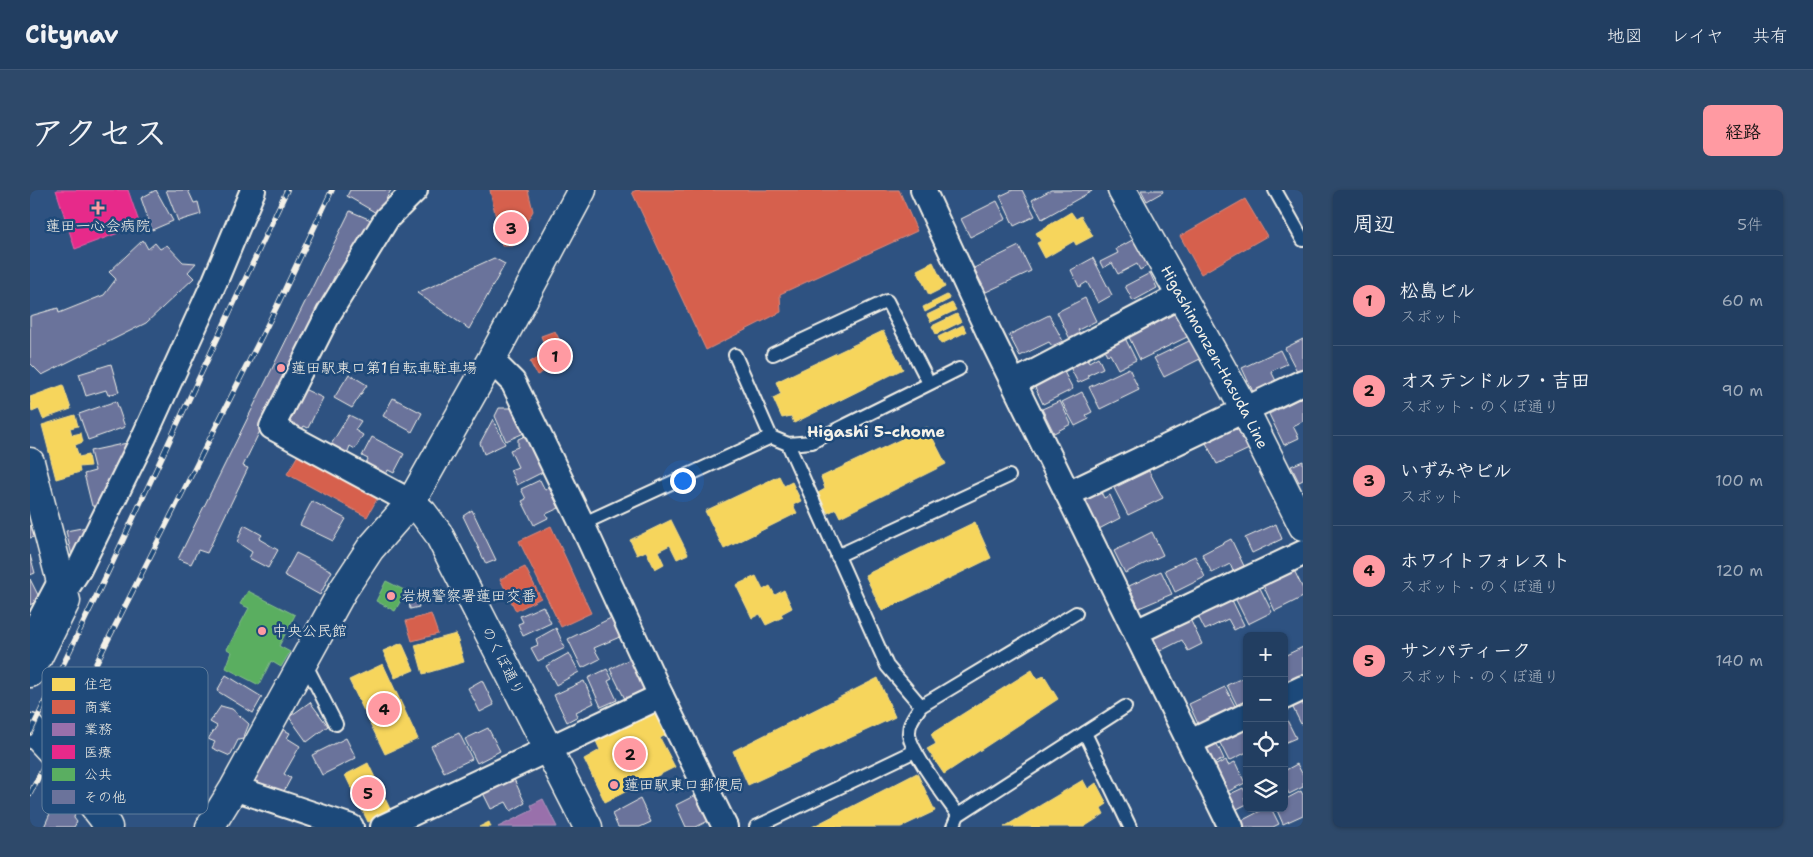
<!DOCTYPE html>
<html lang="ja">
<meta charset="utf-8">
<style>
body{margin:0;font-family:"Shantell Sans","Klee One",sans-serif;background:#2e496a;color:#f1f3f6}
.controls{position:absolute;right:15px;bottom:15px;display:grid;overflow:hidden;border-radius:8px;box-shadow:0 1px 4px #0004}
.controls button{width:45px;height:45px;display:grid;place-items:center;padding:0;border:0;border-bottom:1px solid #3f5776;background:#223e61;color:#f1f3f6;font:25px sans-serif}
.you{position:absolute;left:652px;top:290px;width:18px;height:18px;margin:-12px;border:4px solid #fff;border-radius:50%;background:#1a73e8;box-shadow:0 0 0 8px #1a73e833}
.badge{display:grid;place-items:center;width:32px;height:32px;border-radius:50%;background:#ff9aa2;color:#111;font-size:16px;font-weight:700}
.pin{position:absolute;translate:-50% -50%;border:2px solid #fff;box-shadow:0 1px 5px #0006}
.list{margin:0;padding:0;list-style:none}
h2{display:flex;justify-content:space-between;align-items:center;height:65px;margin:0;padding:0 20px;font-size:21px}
h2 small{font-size:16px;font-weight:400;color:#a2aebd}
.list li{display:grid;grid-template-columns:32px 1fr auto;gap:15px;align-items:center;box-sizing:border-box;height:90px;padding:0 20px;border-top:1px solid #3f5776}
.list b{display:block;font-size:19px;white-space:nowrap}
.list p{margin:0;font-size:16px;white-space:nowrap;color:#a2aebd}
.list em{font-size:16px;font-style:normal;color:#a2aebd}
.icon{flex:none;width:28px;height:28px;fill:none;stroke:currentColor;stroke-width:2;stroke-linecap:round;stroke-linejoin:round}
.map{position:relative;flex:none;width:1273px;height:637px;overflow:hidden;border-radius:8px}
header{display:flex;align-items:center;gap:30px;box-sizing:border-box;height:70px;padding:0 25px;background:#223e61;border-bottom:1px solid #3f5776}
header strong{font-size:24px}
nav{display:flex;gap:28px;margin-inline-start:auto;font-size:18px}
.intro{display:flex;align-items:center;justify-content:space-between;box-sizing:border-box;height:120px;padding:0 30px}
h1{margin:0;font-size:35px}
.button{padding:12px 22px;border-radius:8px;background:#ff9aa2;color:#111;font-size:18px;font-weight:700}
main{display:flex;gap:30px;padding:0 30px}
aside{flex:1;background:#223e61;border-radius:8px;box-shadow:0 1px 4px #0004}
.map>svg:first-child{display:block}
</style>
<header>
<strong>Citynav</strong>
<nav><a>地図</a><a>レイヤ</a><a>共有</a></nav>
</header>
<div class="intro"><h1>アクセス</h1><a class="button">経路</a></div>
<main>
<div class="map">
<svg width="1273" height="637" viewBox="0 0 1273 637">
<rect width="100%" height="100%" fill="#2e5281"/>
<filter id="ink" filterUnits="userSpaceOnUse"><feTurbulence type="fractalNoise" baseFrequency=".02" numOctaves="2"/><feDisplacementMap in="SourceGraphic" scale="10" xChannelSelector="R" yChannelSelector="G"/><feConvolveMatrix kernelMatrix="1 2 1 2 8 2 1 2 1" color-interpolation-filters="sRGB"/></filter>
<g filter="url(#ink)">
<g fill="#f6d55c" stroke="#f5dd86">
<path d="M1041,22L1046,29L1051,26L1063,46L1046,55L1044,51L1015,68L1007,53L1011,51L1006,43Z"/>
<path d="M903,72L915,97L899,105L887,80Z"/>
<path d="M917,105L920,109L895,122L893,117Z"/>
<path d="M922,113L926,120L901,132L897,125Z"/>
<path d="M927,124L931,132L906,144L902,136Z"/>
<path d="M933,135L936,142L911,154L908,147Z"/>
<path d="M853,141L873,179L764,233L761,226L752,228L743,208L751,204L746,192Z"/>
<path d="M33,195L41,219L13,229L9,219L2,222L0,207Z"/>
<path d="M45,225L48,236L40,238L42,245L51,243L53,252L45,255L49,267L58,265L60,276L49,277L50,282L26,289L12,235Z"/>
<path d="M897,237L916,274L810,327L806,319L798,323L788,303L795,299L791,287Z"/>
<path d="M749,286L754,296L762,292L771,311L763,315L767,323L694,359L675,321Z"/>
<path d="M641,330L658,364L647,369L640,355L628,361L634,374L625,379L616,361L607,365L600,350Z"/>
<path d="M945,332L961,368L852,421L835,385Z"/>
<path d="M726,386L733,400L740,396L745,405L754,400L762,418L751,424L753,427L736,435L730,424L722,428L706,395Z"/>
<path d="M426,444L434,472L393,484L385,455Z"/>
<path d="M372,453L384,480L365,488L353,461Z"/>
<path d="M353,474L388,549L355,564L319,490Z"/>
<path d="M1002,480L1007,489L1014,486L1028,509L914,584L897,559L906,554L901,544Z"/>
<path d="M848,488L865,527L718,595L703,561Z"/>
<path d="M627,518L640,543L630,548L645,577L575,612L554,569L570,560L565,549Z"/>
<path d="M338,573L361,621L338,632L315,585Z"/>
<path d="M887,583L905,621L871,637H782Z"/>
<path d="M1053,590L1058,599L1066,593L1077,614L1071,618L1074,624L1054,637H974Z"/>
<path d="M459,632L461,637H449Z"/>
</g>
<g fill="#d6604d" stroke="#df8c7c">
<path d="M460,0H498L503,21L483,56H472Z"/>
<path d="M607,0H869L887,41L750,104L751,122L676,160L602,2Z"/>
<path d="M1215,9L1237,46L1171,84L1150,46Z"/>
<path d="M525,141L539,169L507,185L500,172L517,162L511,146Z"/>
<path d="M268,265L347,309L337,327L257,284Z"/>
<path d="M521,336L561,423L531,437L489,351Z"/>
<path d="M495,377L511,408L486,421L470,389Z"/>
<path d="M401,424L408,444L382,451L376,431Z"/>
</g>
<path fill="#9970ab" stroke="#b497bd" d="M513,609L527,637H468L503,620L501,615Z"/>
<path fill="#e7298a" stroke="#eb65a6" d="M26,0H98L110,35L45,59Z"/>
<g fill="#5aae61" stroke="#88c28a">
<path d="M356,391L376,401L365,421L346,411Z"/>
<path d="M218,401L265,425L249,456L260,462L251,477L241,471L229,495L196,478L202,462L197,459L219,418L210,414Z"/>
</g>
<g fill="#6b739b" stroke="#f4f1e8">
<path d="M126,0L143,31L122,40L111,8Z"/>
<path d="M136,0H158L164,13L168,12L171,24L148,31Z"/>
<path d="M320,0H361L348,24L317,6Z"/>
<path d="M983,0H992L1005,26L984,36L970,6Z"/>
<path d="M1021,0H1062V1L1012,29L1002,10Z"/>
<path d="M1111,0H1132L1133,2L1117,11Z"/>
<path d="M967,11L976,29L940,47L931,29Z"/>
<path d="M320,21L341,30L316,81L308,79L213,276L218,278L177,363L168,360L161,374L148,369Z"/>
<path d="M1106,48L1120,74L1110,80L1107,74L1088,84L1082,73L1073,78L1070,72L1088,63L1086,59Z"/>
<path d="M113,50L118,59L125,53L130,59L137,55L153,72L166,73L158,82L164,88L116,133L12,185L0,173V126L28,118L29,123L74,105L86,89L79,82Z"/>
<path d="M989,56L1001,81L956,102L944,78Z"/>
<path d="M464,68L475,74L439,139L387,103Z"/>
<path d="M1063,68L1082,105L1068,113L1057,92L1049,97L1041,80Z"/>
<path d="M1120,83L1127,98L1103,111L1095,96Z"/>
<path d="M1055,108L1066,131L1048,140L1050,144L1040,149L1027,122Z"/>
<path d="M1145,119L1159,146L1110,170L1097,143Z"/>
<path d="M1019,125L1033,151L1022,156L1019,152L990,166L979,145Z"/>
<path d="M1094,146L1106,170L1088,179L1080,164L1077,165L1073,157Z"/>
<path d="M1273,149V181L1268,183L1255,158Z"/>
<path d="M1161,150L1170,169L1134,187L1124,168Z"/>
<path d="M1250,160L1257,174L1241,181L1247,193L1224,204L1212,178Z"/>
<path d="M1056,167L1059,172L1068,167L1073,178L1058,185L1059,188L1048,193L1039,175Z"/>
<path d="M81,174L89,202L78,205L76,200L56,206L49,184Z"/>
<path d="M1032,178L1043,199L1013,214L1003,193Z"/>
<path d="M1099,178L1109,200L1070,219L1059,197Z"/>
<path d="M319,184L337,195L322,218L304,208Z"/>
<path d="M274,199L293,208L278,238L274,236L270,242L256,235Z"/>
<path d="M1052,202L1062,222L1056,225L1059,229L1045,236L1032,212Z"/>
<path d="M1273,207V231L1263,236L1269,248L1254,255L1239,224Z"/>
<path d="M363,208L392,223L382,242L353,226Z"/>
<path d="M86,211L95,237L58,250L49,224Z"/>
<path d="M1030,211L1041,234L1024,243L1012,219Z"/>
<path d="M469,218H482L494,243L476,251L465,226Z"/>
<path d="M319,225L331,231L325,240L333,245L325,259L320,256L317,264L300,256Z"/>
<path d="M463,229L475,254L454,264L450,253Z"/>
<path d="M1201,238L1208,240L1219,259L1187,274L1175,251Z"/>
<path d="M495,246L513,282L487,295L480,280L488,277L480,260L488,257V249Z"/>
<path d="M342,247L374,264L364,283L358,280L354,288L334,277L338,269L332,266Z"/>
<path d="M97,253L67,316H62L54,284L65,281L60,261Z"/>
<path d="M1273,271V290L1269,292L1261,276Z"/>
<path d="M1119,281L1133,308L1098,325L1084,298Z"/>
<path d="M510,290L515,300L519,298L529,318L516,324L518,328L504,335L492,311L496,309L491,299Z"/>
<path d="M1070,300L1074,308L1080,305L1090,328L1069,339L1054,309Z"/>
<path d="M282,311L316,329L303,351L270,335Z"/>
<path d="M442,320L466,370L456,374L433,326Z"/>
<path d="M1246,334L1252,349L1222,363L1215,348Z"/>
<path d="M4,335L7,346L0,348V336Z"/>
<path d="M214,335L232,345L229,349L248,360L238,378L219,368L222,362L207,352Z"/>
<path d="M57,337L42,366L36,341Z"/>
<path d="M1122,342L1133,365L1095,383L1084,361Z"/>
<path d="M1201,349L1214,376L1203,381L1200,374L1182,383L1172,364Z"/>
<path d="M266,363L302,381L290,405L254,385Z"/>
<path d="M0,365L5,383L0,385Z"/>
<path d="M1165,366L1175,387L1145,402L1135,380Z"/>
<path d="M1264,380L1273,399V407L1245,421L1233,395Z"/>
<path d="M1131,381L1142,404L1109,418L1099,396Z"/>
<path d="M0,389L10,409L0,415Z"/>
<path d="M1229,396L1242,422L1218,434L1205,408Z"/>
<path d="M1201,408L1214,435L1204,440L1198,429L1175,440L1167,424Z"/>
<path d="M387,410L389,417L380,419L379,412Z"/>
<path d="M513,416L521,433L493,446L488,434L493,432L490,426Z"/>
<path d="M583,427L592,446L564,458L570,469L552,478L538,449Z"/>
<path d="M1159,427L1172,454L1158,461L1152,450L1130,461L1122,445Z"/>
<path d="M526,438L535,458L508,471L501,458L508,455L506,449Z"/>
<path d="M1273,457V486L1254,495V466Z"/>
<path d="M539,463L549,482L526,495L516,476Z"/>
<path d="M602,468L618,498L595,509L580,479Z"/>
<path d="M577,479L582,489L578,491L587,510L571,517L558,488Z"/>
<path d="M196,485L232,507L223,523L187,501Z"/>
<path d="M1217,486V510L1207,515L1197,495Z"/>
<path d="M452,490L464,515L450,522L438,498Z"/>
<path d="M554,491L564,513L546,522L548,526L537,532L524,505Z"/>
<path d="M1195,497L1205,516L1168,534L1159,514Z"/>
<path d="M1273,509V533L1271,534L1261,514Z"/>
<path d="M280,512L298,536L277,552L259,527Z"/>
<path d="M191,516L202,519L219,534L213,549L208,550L200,566L182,558L185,552L178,549L187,536L180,532Z"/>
<path d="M1254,524L1266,548L1254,553Z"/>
<path d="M1217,536V562L1199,571L1189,551Z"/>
<path d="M458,538L470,561L447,573L435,549Z"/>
<path d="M252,539L260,543L257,548L270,556L254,584L261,588L253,603L239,595L236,599L222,591Z"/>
<path d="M429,543L442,569L414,582L401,556Z"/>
<path d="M316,548L326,568L292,585L282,565Z"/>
<path d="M1187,554L1194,569L1183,574L1175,560Z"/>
<path d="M1196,570L1198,575L1205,572L1215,593L1197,602L1184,576Z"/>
<path d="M1267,574L1273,585V597L1259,604L1257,600L1254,602V581Z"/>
<path d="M483,587L495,613L481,621L476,612L461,619L452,601Z"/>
<path d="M1213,598L1217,605L1214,608L1217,614L1205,620L1198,605Z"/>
<path d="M1271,601L1273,605V625L1253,634L1246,618H1254V610Z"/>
<path d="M668,604L680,630L666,637H656L646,615Z"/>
<path d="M610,609L621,632L610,637H588L582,624Z"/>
<path d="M26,610L45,623L44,628L47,632L44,637H14Z"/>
<path d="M1236,618H1241L1249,634L1243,637H1214L1211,631Z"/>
</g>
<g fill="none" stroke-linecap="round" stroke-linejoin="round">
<defs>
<g id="service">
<path d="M1245,0L1273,50"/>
<path d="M743,164L857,111L899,193"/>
<path d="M705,165L741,247L758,254L857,476L891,516"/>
<path d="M758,254L782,252L929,179"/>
<path d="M552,334L741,247"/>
<path d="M807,366L979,286"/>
<path d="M274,471L306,534"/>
<path d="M1055,543L1100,637"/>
<path d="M928,625C916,608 882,564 879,545C878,533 885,525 891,516L1046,423"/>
<path d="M726,637L885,561"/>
<path d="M923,637L928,625L1095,517"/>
</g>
<g id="minor">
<path d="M893,0L959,143L1201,637"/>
<path d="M461,170L483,192L552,334L631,506L695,637"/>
<path d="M984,193L1151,105"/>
<path d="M1038,304L1273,192"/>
<path d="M381,312L242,237L299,123L357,28L385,0"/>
<path d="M34,402L49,379L114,247L185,91L223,0"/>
<path d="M1106,442L1273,363"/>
<path d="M0,449L31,390"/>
<path d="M1254,507L1273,498"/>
<path d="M1160,552L1217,525"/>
<path d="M204,598L321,637"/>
<path d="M353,637L631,506"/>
</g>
<g id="tertiary">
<path d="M0,272L36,411L0,483"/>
<path d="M381,312L393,323L408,343L558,637"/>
<path d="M0,538L22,562L73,628L78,637"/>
<path d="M180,637L204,598L313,400L340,359L381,312L461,170L552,0"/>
</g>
<g id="secondary">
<path id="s1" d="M1092,0L1215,220L1273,336"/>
</g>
</defs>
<use href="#service" stroke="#f4f1e8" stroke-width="16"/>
<use href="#minor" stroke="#f4f1e8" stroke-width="28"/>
<use href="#tertiary" stroke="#f4f1e8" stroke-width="31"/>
<use href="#secondary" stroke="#f4f1e8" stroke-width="31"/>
<use href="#service" stroke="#1f4a7a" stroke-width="12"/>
<use href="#minor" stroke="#1f4a7a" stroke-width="24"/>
<use href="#tertiary" stroke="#1f4a7a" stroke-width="28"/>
<use href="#secondary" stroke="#1f4a7a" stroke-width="28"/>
<defs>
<g id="rail">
<path d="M0,543L78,382L257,0"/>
<path d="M0,604L247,116L302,0"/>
</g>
</defs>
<use href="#rail" stroke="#f4f1e8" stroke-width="5.5"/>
<use href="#rail" stroke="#1f4a7a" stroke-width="4" stroke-dasharray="11" stroke-linecap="butt"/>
</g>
</g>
<g fill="#ff9aa2" stroke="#1f4a7a" stroke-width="2">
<path d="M65.5 10.5h5v5h5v5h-5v5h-5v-5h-5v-5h5z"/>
<circle cx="251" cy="178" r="5"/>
<circle cx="361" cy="406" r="5"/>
<circle cx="232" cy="441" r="5"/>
<circle cx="584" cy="595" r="5"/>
</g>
<g text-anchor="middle" stroke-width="5" stroke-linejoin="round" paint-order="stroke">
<g font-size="15" fill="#f4f1e8" stroke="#1f4a7a" text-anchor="start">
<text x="68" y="41" text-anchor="middle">蓮田一心会病院</text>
<text x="261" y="183">蓮田駅東口第1自転車駐車場</text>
<text x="371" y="411">岩槻警察署蓮田交番</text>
<text x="242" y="446">中央公民館</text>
<text x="594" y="600">蓮田駅東口郵便局</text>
</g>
<g font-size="15" fill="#f4f1e8" stroke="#1f4a7a">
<text dy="5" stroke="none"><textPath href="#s1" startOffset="191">Higashimonzen-Hasuda Line</textPath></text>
<text transform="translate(473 471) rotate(63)" y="5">のくぼ通り</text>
</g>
<g font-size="16" font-weight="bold" fill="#f4f1e8" stroke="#1f4a7a">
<text x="846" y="247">Higashi 5-chome</text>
</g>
</g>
<rect x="12" y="477" width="166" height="147" rx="8" fill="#1f4a7a" stroke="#5f7c9b" stroke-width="1"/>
<rect x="22" y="488" width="23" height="13" fill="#f6d55c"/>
<rect x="22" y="510" width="23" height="14" fill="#d6604d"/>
<rect x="22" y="533" width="23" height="13" fill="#9970ab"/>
<rect x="22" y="555" width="23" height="14" fill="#e7298a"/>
<rect x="22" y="578" width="23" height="13" fill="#5aae61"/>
<rect x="22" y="600" width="23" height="14" fill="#6b739b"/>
<g font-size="14" fill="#f4f1e8">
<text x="54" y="499">住宅</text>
<text x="54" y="522">商業</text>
<text x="54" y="544">業務</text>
<text x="54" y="567">医療</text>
<text x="54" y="589">公共</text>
<text x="54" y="612">その他</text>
</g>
</svg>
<div class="controls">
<button>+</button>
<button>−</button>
<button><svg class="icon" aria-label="locate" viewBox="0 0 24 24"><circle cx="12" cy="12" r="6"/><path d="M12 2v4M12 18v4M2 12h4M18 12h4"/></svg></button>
<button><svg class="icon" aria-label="layers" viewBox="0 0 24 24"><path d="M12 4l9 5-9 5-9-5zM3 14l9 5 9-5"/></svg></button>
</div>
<div class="you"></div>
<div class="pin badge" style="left:525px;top:166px">1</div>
<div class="pin badge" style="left:600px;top:564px">2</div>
<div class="pin badge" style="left:481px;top:38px">3</div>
<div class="pin badge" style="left:354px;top:519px">4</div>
<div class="pin badge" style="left:338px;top:603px">5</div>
</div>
<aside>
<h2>周辺<small>5件</small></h2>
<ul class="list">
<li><span class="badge">1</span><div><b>松島ビル</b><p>スポット</p></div><em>60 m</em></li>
<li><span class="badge">2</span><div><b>オステンドルフ・吉田</b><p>スポット · のくぼ通り</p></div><em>90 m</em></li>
<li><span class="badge">3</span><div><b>いずみやビル</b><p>スポット</p></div><em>100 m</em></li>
<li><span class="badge">4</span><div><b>ホワイトフォレスト</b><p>スポット · のくぼ通り</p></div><em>120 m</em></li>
<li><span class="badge">5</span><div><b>サンパティーク</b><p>スポット · のくぼ通り</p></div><em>140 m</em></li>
</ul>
</aside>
</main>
